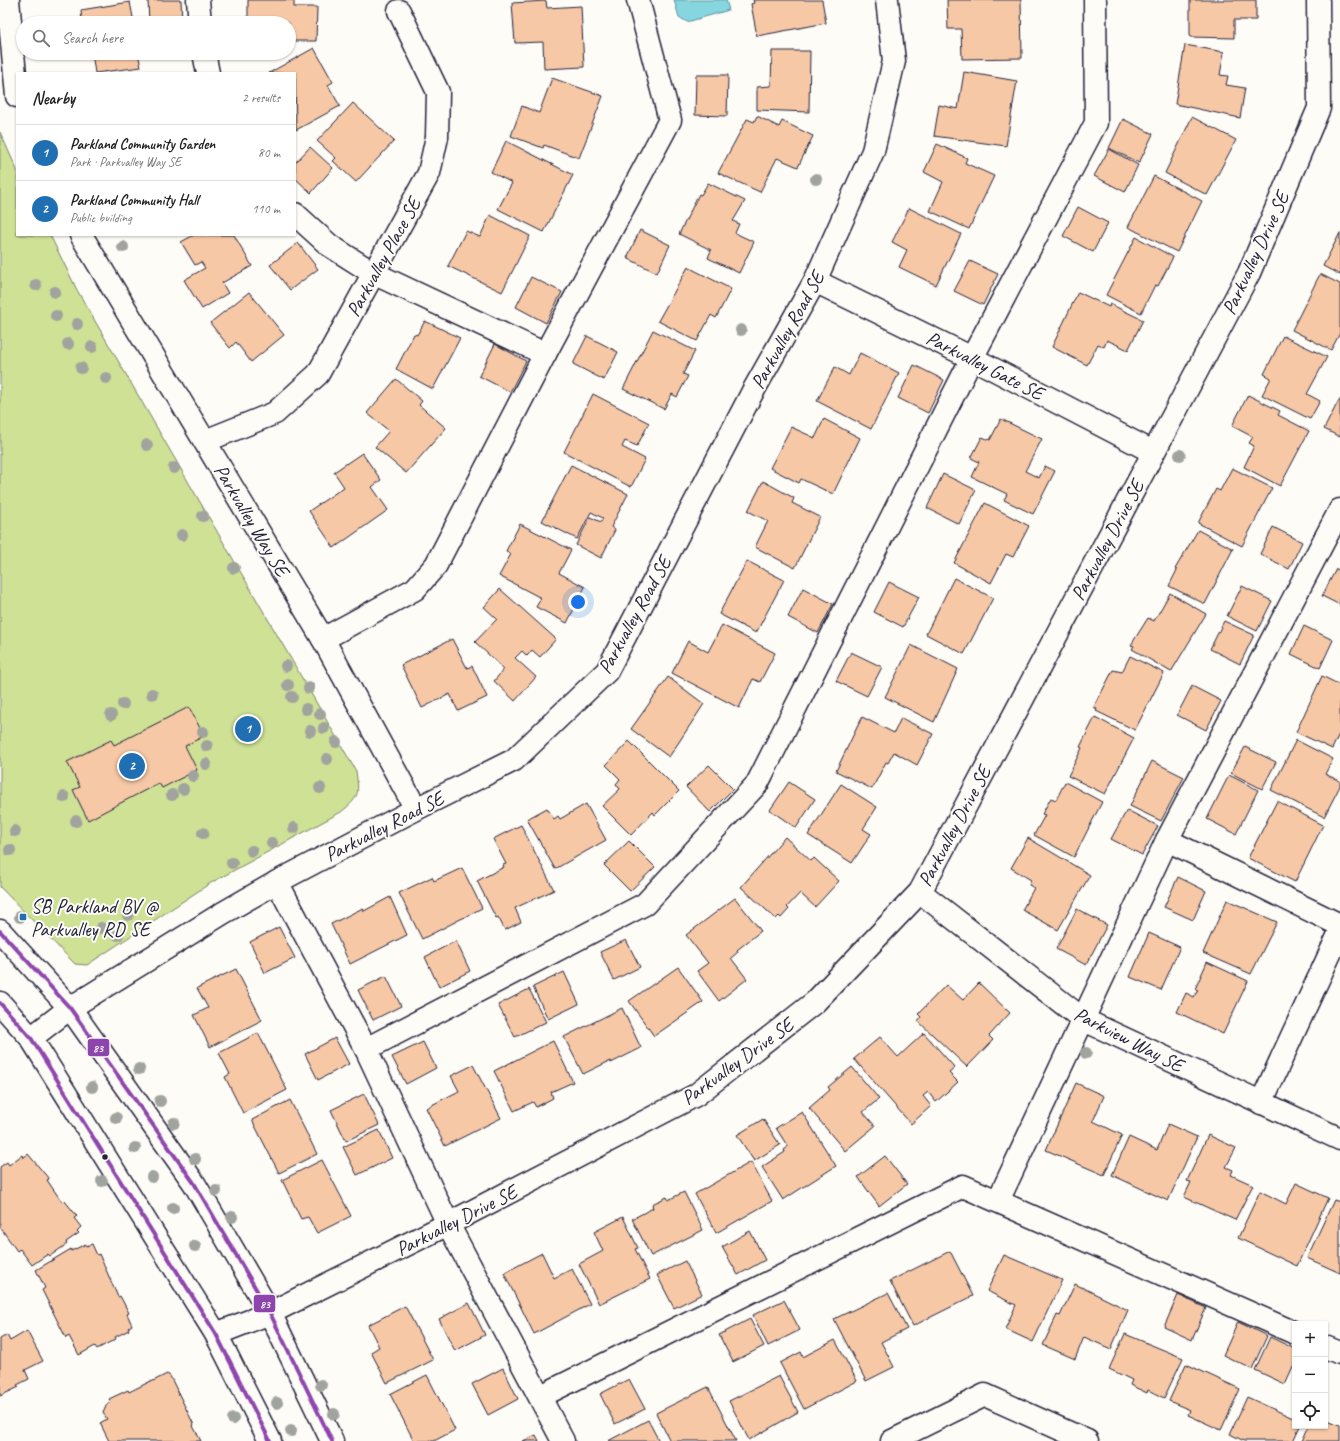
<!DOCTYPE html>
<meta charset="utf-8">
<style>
body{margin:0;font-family:Caveat,sans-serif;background:#f6f6f6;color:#222}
.controls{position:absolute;right:12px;bottom:12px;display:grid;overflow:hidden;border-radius:0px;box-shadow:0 1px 3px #0004}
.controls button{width:36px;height:36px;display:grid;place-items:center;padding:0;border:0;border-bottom:1px solid #e0e0e0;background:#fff;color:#222;font:20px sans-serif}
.you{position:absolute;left:578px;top:602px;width:14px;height:14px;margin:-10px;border:3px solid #fff;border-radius:50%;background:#1a73e8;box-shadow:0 0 0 6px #1a73e833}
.badge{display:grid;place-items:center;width:26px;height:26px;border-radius:50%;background:#1f6fb2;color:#fff;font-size:13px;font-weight:700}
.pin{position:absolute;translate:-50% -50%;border:2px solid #fff;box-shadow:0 1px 4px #0006}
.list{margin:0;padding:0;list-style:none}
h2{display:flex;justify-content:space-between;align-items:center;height:52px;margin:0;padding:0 16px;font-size:17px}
h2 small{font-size:13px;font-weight:400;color:#767676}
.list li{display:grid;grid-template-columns:26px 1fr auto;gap:12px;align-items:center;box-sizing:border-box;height:56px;padding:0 16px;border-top:1px solid #e0e0e0}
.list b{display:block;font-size:15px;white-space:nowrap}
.list p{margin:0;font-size:13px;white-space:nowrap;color:#767676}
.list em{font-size:13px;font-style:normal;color:#767676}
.icon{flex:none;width:22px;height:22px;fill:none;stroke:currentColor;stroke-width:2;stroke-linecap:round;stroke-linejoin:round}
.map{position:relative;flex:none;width:1340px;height:1441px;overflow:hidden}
.search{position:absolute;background:#fff;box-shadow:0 1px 3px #0004;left:16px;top:16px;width:280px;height:44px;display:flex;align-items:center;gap:10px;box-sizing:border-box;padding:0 14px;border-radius:22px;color:#767676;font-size:15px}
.panel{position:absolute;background:#fff;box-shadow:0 1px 3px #0004;left:16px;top:72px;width:280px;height:164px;border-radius:0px}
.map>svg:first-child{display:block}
</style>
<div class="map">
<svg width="1340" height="1441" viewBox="0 0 1340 1441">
<rect width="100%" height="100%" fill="#fdfcf7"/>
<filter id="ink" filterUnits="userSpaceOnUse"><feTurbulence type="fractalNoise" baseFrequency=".025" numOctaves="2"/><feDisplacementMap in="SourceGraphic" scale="8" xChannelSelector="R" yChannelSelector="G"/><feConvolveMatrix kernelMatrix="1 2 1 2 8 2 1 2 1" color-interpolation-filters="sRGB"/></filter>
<g filter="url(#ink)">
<path fill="#cee195" stroke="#788268" d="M0,132L17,170V235H50L77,290L356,771C359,794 360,797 341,812L209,884L87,965L75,964L0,887Z"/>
<path fill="#85d6df" stroke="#5d8e9d" d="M674,0H726L729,10L687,22L679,17Z"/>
<g fill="#f7c8a6" stroke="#22223b">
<path d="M148,0H181L182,23H149Z"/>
<path d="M248,0H294V7H317L316,41H289V23H248Z"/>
<path d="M753,0H822L826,23L757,36L751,4L754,3Z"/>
<path d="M947,0H1021L1022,58L962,59L961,29H948Z"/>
<path d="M1190,0H1256V20H1234V38L1190,37Z"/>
<path d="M546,1L547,8L581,6L584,67L544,69L543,42L515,43L512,3Z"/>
<path d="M130,2L134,23H82L81,10Z"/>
<path d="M1185,45L1224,52L1220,75L1228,76L1226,85L1245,88L1240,118L1175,104Z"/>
<path d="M314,48L333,82L328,85L340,106L296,130L295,73H269Z"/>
<path d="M772,51H810L809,112L757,110V87L771,86Z"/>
<path d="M92,53H138L141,67L95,73Z"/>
<path d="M964,72L1017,81L1006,146L934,136L939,105L958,109Z"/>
<path d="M696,75H728L727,116L695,115Z"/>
<path d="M552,78L603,96L579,158L544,145L543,148L511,136L522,106L539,113Z"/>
<path d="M353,103L394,141L356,182L333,161L336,158L317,141Z"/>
<path d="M757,116L779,127L782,121L813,136L798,167L777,158L760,192L718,173L747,119L754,122Z"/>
<path d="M1192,117L1236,140L1207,195L1165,173Z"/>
<path d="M1123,119L1153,134L1139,163L1109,148Z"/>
<path d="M506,141L573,175L544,232L498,209L512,183L491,172Z"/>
<path d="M937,144L967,158L965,163L994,176L969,229L930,211L943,182L924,172Z"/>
<path d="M310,147L333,168L311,193L295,178V163Z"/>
<path d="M1109,149L1138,165L1125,192L1094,176Z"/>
<path d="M1154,176L1202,201L1177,252L1128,227Z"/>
<path d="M708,183L745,201L733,221L739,224L735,233L754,242L739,273L708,258L711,250L679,234L699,194L701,195Z"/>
<path d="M1078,207L1108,223L1093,252L1063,236Z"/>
<path d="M909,208L961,234L936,285L899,267L907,250L892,242Z"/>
<path d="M490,215L530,236L502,292L448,266L466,231L480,237Z"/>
<path d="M640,230L670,245L657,273L627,258Z"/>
<path d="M1340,233V275L1323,266Z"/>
<path d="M194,235H234L252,266L222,283L228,293L202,309L184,280L205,268L201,262L195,265L181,242Z"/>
<path d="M1136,237L1173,257L1158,286L1155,285L1141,313L1106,295Z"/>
<path d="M298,243L318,269L290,290L270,265Z"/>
<path d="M970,261L998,274L983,305L954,291Z"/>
<path d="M688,267L731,289L716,318L711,315L697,341L658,321Z"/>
<path d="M1320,274L1340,284V333L1331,350L1292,330Z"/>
<path d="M531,277L562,292L546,323L516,307Z"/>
<path d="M249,292L284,335L251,362L236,342L230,348L210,323Z"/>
<path d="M1078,292L1109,307L1110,304L1143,320L1128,350L1107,340L1104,347L1098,344L1087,365L1052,347Z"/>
<path d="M425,321L460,338L433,389L396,369L414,334L417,335Z"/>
<path d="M653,330L695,351L683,374L688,376L677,397L672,394L664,409L623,389Z"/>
<path d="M587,336L618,352L604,380L573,364Z"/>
<path d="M1283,336L1327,357L1307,394L1320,401L1310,419L1262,395L1271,378L1264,374Z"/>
<path d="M495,344L526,361L510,392L479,376Z"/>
<path d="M860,353L899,373L871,429L817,401L835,367L849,375Z"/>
<path d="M914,365L944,380L928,413L898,398Z"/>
<path d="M396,379L422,401L419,405L446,428L406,473L375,447L389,431L367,413Z"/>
<path d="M593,394L649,423L637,446L625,441L622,447L645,459L631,487L564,452Z"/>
<path d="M1248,395L1280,411L1278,415L1309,431L1280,486L1244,467L1254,446L1249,443L1253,437L1232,426Z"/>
<path d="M1339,400H1340V437L1324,429Z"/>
<path d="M824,419L860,438L833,494L801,479L799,483L770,468L791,427L815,438Z"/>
<path d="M1001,419L1042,439L1025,471L1039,478L1045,466L1055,471L1033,514L1004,500L1007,494L972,477L979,462L971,458L982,437L990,440Z"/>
<path d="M362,453L381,480L372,487L388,510L334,548L309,511L344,487L334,472Z"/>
<path d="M571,465L628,494L611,527L615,530L601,558L576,545L590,517L601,522L603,518L591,512L577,539L542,521Z"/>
<path d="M1232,468L1272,488L1242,546L1198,523L1216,489L1220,491Z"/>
<path d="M943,474L976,490L959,524L927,508Z"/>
<path d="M763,481L794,498L792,503L820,517L795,568L755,547L768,521L748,511Z"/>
<path d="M985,503L1029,526L1013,557L1006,554L991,583L954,563Z"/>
<path d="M520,524L571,550L559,573L585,587L567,623L536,607L541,598L499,576L511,554L506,551Z"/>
<path d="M1273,527L1302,542L1289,569L1260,554Z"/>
<path d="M1198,530L1233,549L1205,604L1169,586L1177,570L1175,569Z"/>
<path d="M747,561L784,580L756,633L719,614Z"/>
<path d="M1336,569L1340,570V605L1322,596Z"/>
<path d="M954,578L993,598L964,654L926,634Z"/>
<path d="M889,582L919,597L903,627L874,612Z"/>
<path d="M1242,586L1272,601L1257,631L1227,616Z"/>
<path d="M803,588L833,604L818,633L788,617Z"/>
<path d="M500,589L556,639L540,657L532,650L527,656L522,651L515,658L536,677L515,701L494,681L504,669L475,642L497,619L484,607Z"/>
<path d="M1170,593L1206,614L1171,672L1132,649L1134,646L1131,645L1148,618L1154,621Z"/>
<path d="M1224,621L1254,635L1240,664L1210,649Z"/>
<path d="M722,625L775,653L760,682L753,679L739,708L672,673L688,641L708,652Z"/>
<path d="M1304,626L1333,640L1320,668L1291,654Z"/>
<path d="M452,639L467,668L472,666L487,697L458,711L450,694L422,708L401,665Z"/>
<path d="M911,645L958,669L934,722L885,697Z"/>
<path d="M851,652L882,667L867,696L836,681Z"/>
<path d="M1130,656L1164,673L1135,730L1096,711L1097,709L1094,707L1113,670L1122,672Z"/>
<path d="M1322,676L1340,685V732L1332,749L1296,732Z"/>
<path d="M668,677L704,704L669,757L631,729Z"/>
<path d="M1192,686L1221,701L1206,730L1177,715Z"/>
<path d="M189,707L204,736L185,746L197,770L162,788L159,783L88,820L73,790L80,787L67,762L111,740L114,745Z"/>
<path d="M862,717L894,733L901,718L933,734L917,765L894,752L888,763L886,762L872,789L836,771Z"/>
<path d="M1095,717L1134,738L1105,794L1068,776L1082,748L1080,747Z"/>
<path d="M1296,740L1333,759L1325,774L1340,781V786L1324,817L1271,790Z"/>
<path d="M629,741L679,791L655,815L653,812L631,835L602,806L620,789L616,784L620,779L606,765Z"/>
<path d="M1245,747L1276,762L1262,789L1231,773Z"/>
<path d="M1152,761L1184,777L1161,821L1130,806Z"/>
<path d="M709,765L733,789L710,812L686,787Z"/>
<path d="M1229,775L1258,790L1236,834L1207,819Z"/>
<path d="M789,782L815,799L796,828L770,810Z"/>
<path d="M1065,782L1102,802L1074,857L1034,835L1045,815L1042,814L1051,798L1056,800Z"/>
<path d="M841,784L877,807L863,829L871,834L852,863L808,835Z"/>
<path d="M1277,801L1323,825L1295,882L1248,858Z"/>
<path d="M586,804L606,840L555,869L527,819L547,808L554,819L558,816L560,819Z"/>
<path d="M1127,810L1158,826L1142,855L1111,839Z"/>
<path d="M521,825L554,890L515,908L521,922L505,930L498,917L496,918L477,881L504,867L503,865L506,864L493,839Z"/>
<path d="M785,837L811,861L814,858L839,881L815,907L800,893L787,907L789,909L781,918L779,916L776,919L741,887Z"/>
<path d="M1028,838L1090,875L1058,930L1022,910L1034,888L1029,885L1031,880L1011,868Z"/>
<path d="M629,841L655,867L630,891L604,865Z"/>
<path d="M462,868L482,908L422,939L399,893L432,877L434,881Z"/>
<path d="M1178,877L1206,891L1193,920L1164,907Z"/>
<path d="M390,897L407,935L350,964L331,924L363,908L364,911Z"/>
<path d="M735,898L761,931L737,950L738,952L731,958L747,979L719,1001L697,971L708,963L686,935Z"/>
<path d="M1227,900L1277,922L1251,974L1203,953Z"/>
<path d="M1077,909L1107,925L1086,965L1056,949Z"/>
<path d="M279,927L295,958L265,973L250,942Z"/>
<path d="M1149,933L1180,947L1161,990L1130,977Z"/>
<path d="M626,940L640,967L614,980L600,952Z"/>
<path d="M456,941L470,971L439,987L425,957Z"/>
<path d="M1207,962L1248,981L1223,1034L1177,1012L1186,993L1194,997L1198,990L1195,989Z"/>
<path d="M678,967L703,1002L654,1036L629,1001Z"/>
<path d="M236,969L262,1020L210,1047L194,1015L208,1008L197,988Z"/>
<path d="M564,972L579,1004L548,1019L533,987Z"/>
<path d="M386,976L401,1006L373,1020L358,990Z"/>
<path d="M979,983L1010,1013L989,1036L993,1040L967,1067L918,1021L921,1017L918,1014L946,985L963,1000Z"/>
<path d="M529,989L546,1022L515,1037L498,1005Z"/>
<path d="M622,1008L641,1048L611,1063L610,1061L583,1074L564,1037Z"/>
<path d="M258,1033L287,1090L243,1113L225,1077L230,1074L219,1053Z"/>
<path d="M924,1033L955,1068L949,1073L958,1082L936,1102L928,1092L923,1096L931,1106L911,1124L854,1059L880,1037L898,1057Z"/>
<path d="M335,1038L349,1064L318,1080L305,1054Z"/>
<path d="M553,1041L573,1082L551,1092L553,1098L536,1107L533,1102L514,1111L494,1071Z"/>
<path d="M423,1042L436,1068L406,1084L392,1057Z"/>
<path d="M473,1065L501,1118L445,1146L426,1108L459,1091L451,1076Z"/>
<path d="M852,1067L879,1099L863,1112L875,1126L845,1151L809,1108L830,1090L828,1087Z"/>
<path d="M1076,1083L1104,1096L1093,1121L1122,1135L1104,1175L1046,1150Z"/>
<path d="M364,1094L379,1125L346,1141L331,1110Z"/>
<path d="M290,1100L317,1154L279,1173L252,1120Z"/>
<path d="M802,1112L836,1166L783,1200L762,1167L785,1152L784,1150L788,1147L776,1128Z"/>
<path d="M763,1119L780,1145L754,1161L737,1135Z"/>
<path d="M1168,1124L1197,1137L1168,1201L1112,1175L1129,1137L1157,1150Z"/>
<path d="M379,1130L392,1158L357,1175L343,1147Z"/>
<path d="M1208,1135L1236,1148L1226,1167L1233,1170L1231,1175L1253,1185L1235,1220L1184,1197L1191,1182L1187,1181Z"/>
<path d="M28,1154L49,1179L47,1180L62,1202L64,1200L77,1216L74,1218L81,1227L77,1231L79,1233L66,1242L67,1244L50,1256L48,1254L32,1265L20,1249L17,1251L0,1227V1167L7,1162L9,1165L22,1155L23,1158Z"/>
<path d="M885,1156L907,1184L879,1206L858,1177Z"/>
<path d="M322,1160L351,1216L317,1233L308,1217L301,1219L282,1180Z"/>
<path d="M751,1162L772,1201L716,1233L695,1194Z"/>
<path d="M1296,1183L1328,1198L1297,1266L1238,1238L1260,1191L1286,1204Z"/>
<path d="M684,1192L703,1230L651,1256L632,1219L653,1208L652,1204L667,1197L668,1200Z"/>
<path d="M1334,1200L1340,1202V1273L1307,1258Z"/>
<path d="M623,1217L638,1248L635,1249L650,1279L599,1304L579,1264L603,1251L594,1232Z"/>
<path d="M750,1231L765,1260L738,1275L722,1247Z"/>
<path d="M86,1244V1246L92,1244L97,1255L99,1254L118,1297L120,1296L129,1313L127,1314L132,1325L128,1328L129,1330L115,1337L116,1339L97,1349L95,1346L79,1355L69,1336L66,1338L42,1290L45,1288L36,1270L71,1249V1251Z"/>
<path d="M950,1251L973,1296L913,1326L890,1281Z"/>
<path d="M542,1253L554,1278L572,1269L590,1304L534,1334L504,1273Z"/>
<path d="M1004,1255L1062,1280L1033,1342L1005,1329L1016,1305L987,1291Z"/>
<path d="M685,1261L702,1294L674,1308L657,1275Z"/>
<path d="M1075,1284L1128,1310L1111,1349L1084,1337L1075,1359L1043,1345L1057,1315L1060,1316Z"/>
<path d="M888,1293L907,1329L881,1342L894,1367L866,1381L834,1319Z"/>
<path d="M1178,1295L1206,1308L1192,1340L1164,1327Z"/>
<path d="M784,1300L800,1330L768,1346L753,1315Z"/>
<path d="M469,1303L485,1335L455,1351L439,1319Z"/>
<path d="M405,1306L433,1360L387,1383L371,1352L379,1347L368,1325Z"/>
<path d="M750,1319L764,1346L733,1362L719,1335Z"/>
<path d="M1238,1322L1267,1336L1252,1369L1223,1355Z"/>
<path d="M27,1331L43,1361L25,1370L29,1379L17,1385L19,1387L0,1396V1339L7,1335L10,1341Z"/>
<path d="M1125,1334L1183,1358L1164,1398L1148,1390L1147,1393L1130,1385L1132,1380L1109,1369Z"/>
<path d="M1270,1337L1295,1349V1362L1285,1384L1255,1370Z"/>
<path d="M835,1340L857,1381L804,1409L780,1363L801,1352L803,1357Z"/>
<path d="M1186,1364L1240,1389L1221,1430L1188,1415L1190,1410L1169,1401Z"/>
<path d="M503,1368L518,1399L488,1415L472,1384Z"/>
<path d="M167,1374L170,1376L194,1425L193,1426L201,1441H109L100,1423L107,1419L103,1413L107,1404L111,1402L109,1399L128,1390L129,1392L151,1381V1382Z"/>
<path d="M427,1375L455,1430L434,1441H414L390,1394Z"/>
<path d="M779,1376L798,1412L749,1440L729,1401Z"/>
<path d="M629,1379L645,1409L615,1424L600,1394Z"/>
<path d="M708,1387L736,1441H670L656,1413Z"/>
<path d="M1247,1397L1295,1419V1426H1300L1293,1441H1244L1230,1434Z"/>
<path d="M1325,1419L1340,1425V1441H1302L1309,1426H1325Z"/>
<path d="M648,1420L659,1441H608Z"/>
<path d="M536,1435L539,1441H523Z"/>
</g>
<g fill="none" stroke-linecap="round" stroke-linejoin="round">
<defs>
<g id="minor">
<path d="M8,0L17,96"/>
<path d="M198,0L200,23"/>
<path d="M204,53L208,73"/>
<path d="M295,214L329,245L373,273L545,354"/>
<path d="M81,235L323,639L416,809"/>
<path d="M815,281L972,358L1153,452"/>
<path d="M205,441L275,413L318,374L429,173L437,137L438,92L399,11"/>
<path d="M323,639L415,589L436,565L545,354L670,120L638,0"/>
<path d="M1167,840L1340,925"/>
<path d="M277,882L366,1049L448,1224L563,1441"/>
<path d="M920,892L1084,1020L1340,1139"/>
<path d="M0,931L70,1008L194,1183L270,1313L332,1441"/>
<path d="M0,1003L31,1038L216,1334L270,1441"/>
<path d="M31,1038L70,1008L223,913L277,882L416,809L514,760L607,671L752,393L815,281L873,151L894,61L887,0"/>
<path d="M366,1049L645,904L757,784L972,358L1096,123L1095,0"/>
<path d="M1261,1103L1340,932"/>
<path d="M998,1201L1167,840L1340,510"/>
<path d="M216,1334L270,1313L448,1224L696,1095L815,1002L920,892L1249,273L1319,108L1318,0"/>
<path d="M1325,1347L1340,1353"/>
<path d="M541,1396L963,1186L1295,1333"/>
<path d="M892,1441L985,1395L1087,1441"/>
</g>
</defs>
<use href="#minor" stroke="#22223b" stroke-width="25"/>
<use href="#minor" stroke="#fdfcf7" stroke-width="22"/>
<defs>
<g id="bus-1">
<path d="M0,931L70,1008L194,1183L270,1313L332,1441"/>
<path d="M0,1003L31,1038L216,1334L270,1441"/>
</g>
</defs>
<use href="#bus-1" stroke="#fdfcf7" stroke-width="7"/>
<use href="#bus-1" stroke="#8e44ad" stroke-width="4"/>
</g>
<g fill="#a1a39e">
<circle cx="816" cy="179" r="6"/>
<circle cx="123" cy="247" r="6"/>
<circle cx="36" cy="285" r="6"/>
<circle cx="55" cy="292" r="6"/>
<circle cx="56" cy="316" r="6"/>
<circle cx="77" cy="324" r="6"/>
<circle cx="741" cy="330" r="6"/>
<circle cx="68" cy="344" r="6"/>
<circle cx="92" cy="347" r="6"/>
<circle cx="81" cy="368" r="6"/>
<circle cx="106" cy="378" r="6"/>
<circle cx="147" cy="445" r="6"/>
<circle cx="1180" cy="455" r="6"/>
<circle cx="174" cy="468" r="6"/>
<circle cx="203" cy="516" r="6"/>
<circle cx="182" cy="535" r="6"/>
<circle cx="234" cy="568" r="6"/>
<circle cx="286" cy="666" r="6"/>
<circle cx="288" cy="685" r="6"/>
<circle cx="309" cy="688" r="6"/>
<circle cx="152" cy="694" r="6"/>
<circle cx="292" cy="697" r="6"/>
<circle cx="123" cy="704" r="6"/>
<circle cx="306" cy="709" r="6"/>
<circle cx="320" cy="714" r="6"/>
<circle cx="111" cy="715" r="6"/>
<circle cx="324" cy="728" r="6"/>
<circle cx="310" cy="731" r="6"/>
<circle cx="203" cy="732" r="6"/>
<circle cx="336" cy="742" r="6"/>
<circle cx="207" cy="746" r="6"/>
<circle cx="327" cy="759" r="6"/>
<circle cx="206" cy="764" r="6"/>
<circle cx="193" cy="776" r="6"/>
<circle cx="320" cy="788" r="6"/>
<circle cx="183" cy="789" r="6"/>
<circle cx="172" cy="795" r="6"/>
<circle cx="64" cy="797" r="6"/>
<circle cx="76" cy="821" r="6"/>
<circle cx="294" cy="828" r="6"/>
<circle cx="15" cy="831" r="6"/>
<circle cx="203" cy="833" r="6"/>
<circle cx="272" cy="843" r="6"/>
<circle cx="10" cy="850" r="6"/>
<circle cx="252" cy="851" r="6"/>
<circle cx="232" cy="863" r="6"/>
<circle cx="128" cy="915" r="6"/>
<circle cx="20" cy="917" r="6"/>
<circle cx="101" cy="928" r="6"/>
<circle cx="118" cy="935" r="6"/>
<circle cx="1086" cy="1053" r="6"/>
<circle cx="139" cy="1069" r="6"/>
<circle cx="92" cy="1087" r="6"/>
<circle cx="160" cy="1101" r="6"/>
<circle cx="116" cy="1118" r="6"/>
<circle cx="174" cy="1123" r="6"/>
<circle cx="135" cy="1148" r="6"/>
<circle cx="195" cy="1159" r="6"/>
<circle cx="152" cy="1177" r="6"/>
<circle cx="102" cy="1181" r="6"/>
<circle cx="216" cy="1191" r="6"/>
<circle cx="173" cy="1208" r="6"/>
<circle cx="232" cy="1217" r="6"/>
<circle cx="195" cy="1246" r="6"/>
<circle cx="321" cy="1385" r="6"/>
<circle cx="277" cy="1403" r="6"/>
<circle cx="334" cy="1414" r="6"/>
<circle cx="233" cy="1419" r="6"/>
<circle cx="291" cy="1431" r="6"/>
</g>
</g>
<rect fill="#1f6fb2" stroke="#fdfcf7" stroke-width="1.5" x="19" y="913" width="8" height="8" rx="2"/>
<circle fill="#22223b" stroke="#fdfcf7" stroke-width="1.5" cx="105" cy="1157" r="3.5"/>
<g text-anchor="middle" stroke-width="4" stroke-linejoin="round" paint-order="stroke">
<g font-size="20" fill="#22223b" stroke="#fdfcf7">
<text transform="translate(1255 253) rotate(-65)" y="7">Parkvalley Drive SE</text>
<text transform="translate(383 257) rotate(-61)" y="7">Parkvalley Place SE</text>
<text transform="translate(787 330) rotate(-61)" y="7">Parkvalley Road SE</text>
<text transform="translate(985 365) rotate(27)" y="7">Parkvalley Gate SE</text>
<text transform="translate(252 520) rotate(59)" y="7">Parkvalley Way SE</text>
<text transform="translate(1107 540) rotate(-62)" y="7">Parkvalley Drive SE</text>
<text transform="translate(634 615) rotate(-61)" y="7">Parkvalley Road SE</text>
<text transform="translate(384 826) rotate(-27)" y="7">Parkvalley Road SE</text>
<text transform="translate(954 826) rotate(-62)" y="7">Parkvalley Drive SE</text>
<text transform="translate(1129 1039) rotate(27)" y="7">Parkview Way SE</text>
<text transform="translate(737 1061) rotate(-36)" y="7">Parkvalley Drive SE</text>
<text transform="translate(456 1220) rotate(-27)" y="7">Parkvalley Drive SE</text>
</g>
<g font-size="20" fill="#22223b" stroke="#fdfcf7" text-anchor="start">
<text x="31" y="913">SB Parkland BV @<tspan x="31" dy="23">Parkvalley RD SE</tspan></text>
</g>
</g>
<g stroke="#fdfcf7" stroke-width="1.5">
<rect x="87" y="1038" width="23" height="19" rx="4" fill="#8e44ad"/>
<rect x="253" y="1294" width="23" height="19" rx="4" fill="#8e44ad"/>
</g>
<g font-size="11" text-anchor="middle" font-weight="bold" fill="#fff">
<text x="98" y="1052">83</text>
<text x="265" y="1308">83</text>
</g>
</svg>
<div class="controls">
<button>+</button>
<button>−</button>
<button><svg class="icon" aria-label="locate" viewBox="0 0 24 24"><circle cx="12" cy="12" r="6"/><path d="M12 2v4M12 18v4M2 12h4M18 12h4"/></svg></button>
</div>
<div class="you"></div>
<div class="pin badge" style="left:248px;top:729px">1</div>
<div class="pin badge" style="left:132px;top:766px">2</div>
<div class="search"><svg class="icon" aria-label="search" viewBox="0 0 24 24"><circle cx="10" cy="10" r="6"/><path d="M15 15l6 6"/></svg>Search here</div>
<section class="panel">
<h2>Nearby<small>2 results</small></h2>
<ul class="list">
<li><span class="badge">1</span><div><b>Parkland Community Garden</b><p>Park · Parkvalley Way SE</p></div><em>80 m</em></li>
<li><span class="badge">2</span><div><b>Parkland Community Hall</b><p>Public building</p></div><em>110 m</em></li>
</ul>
</section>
</div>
